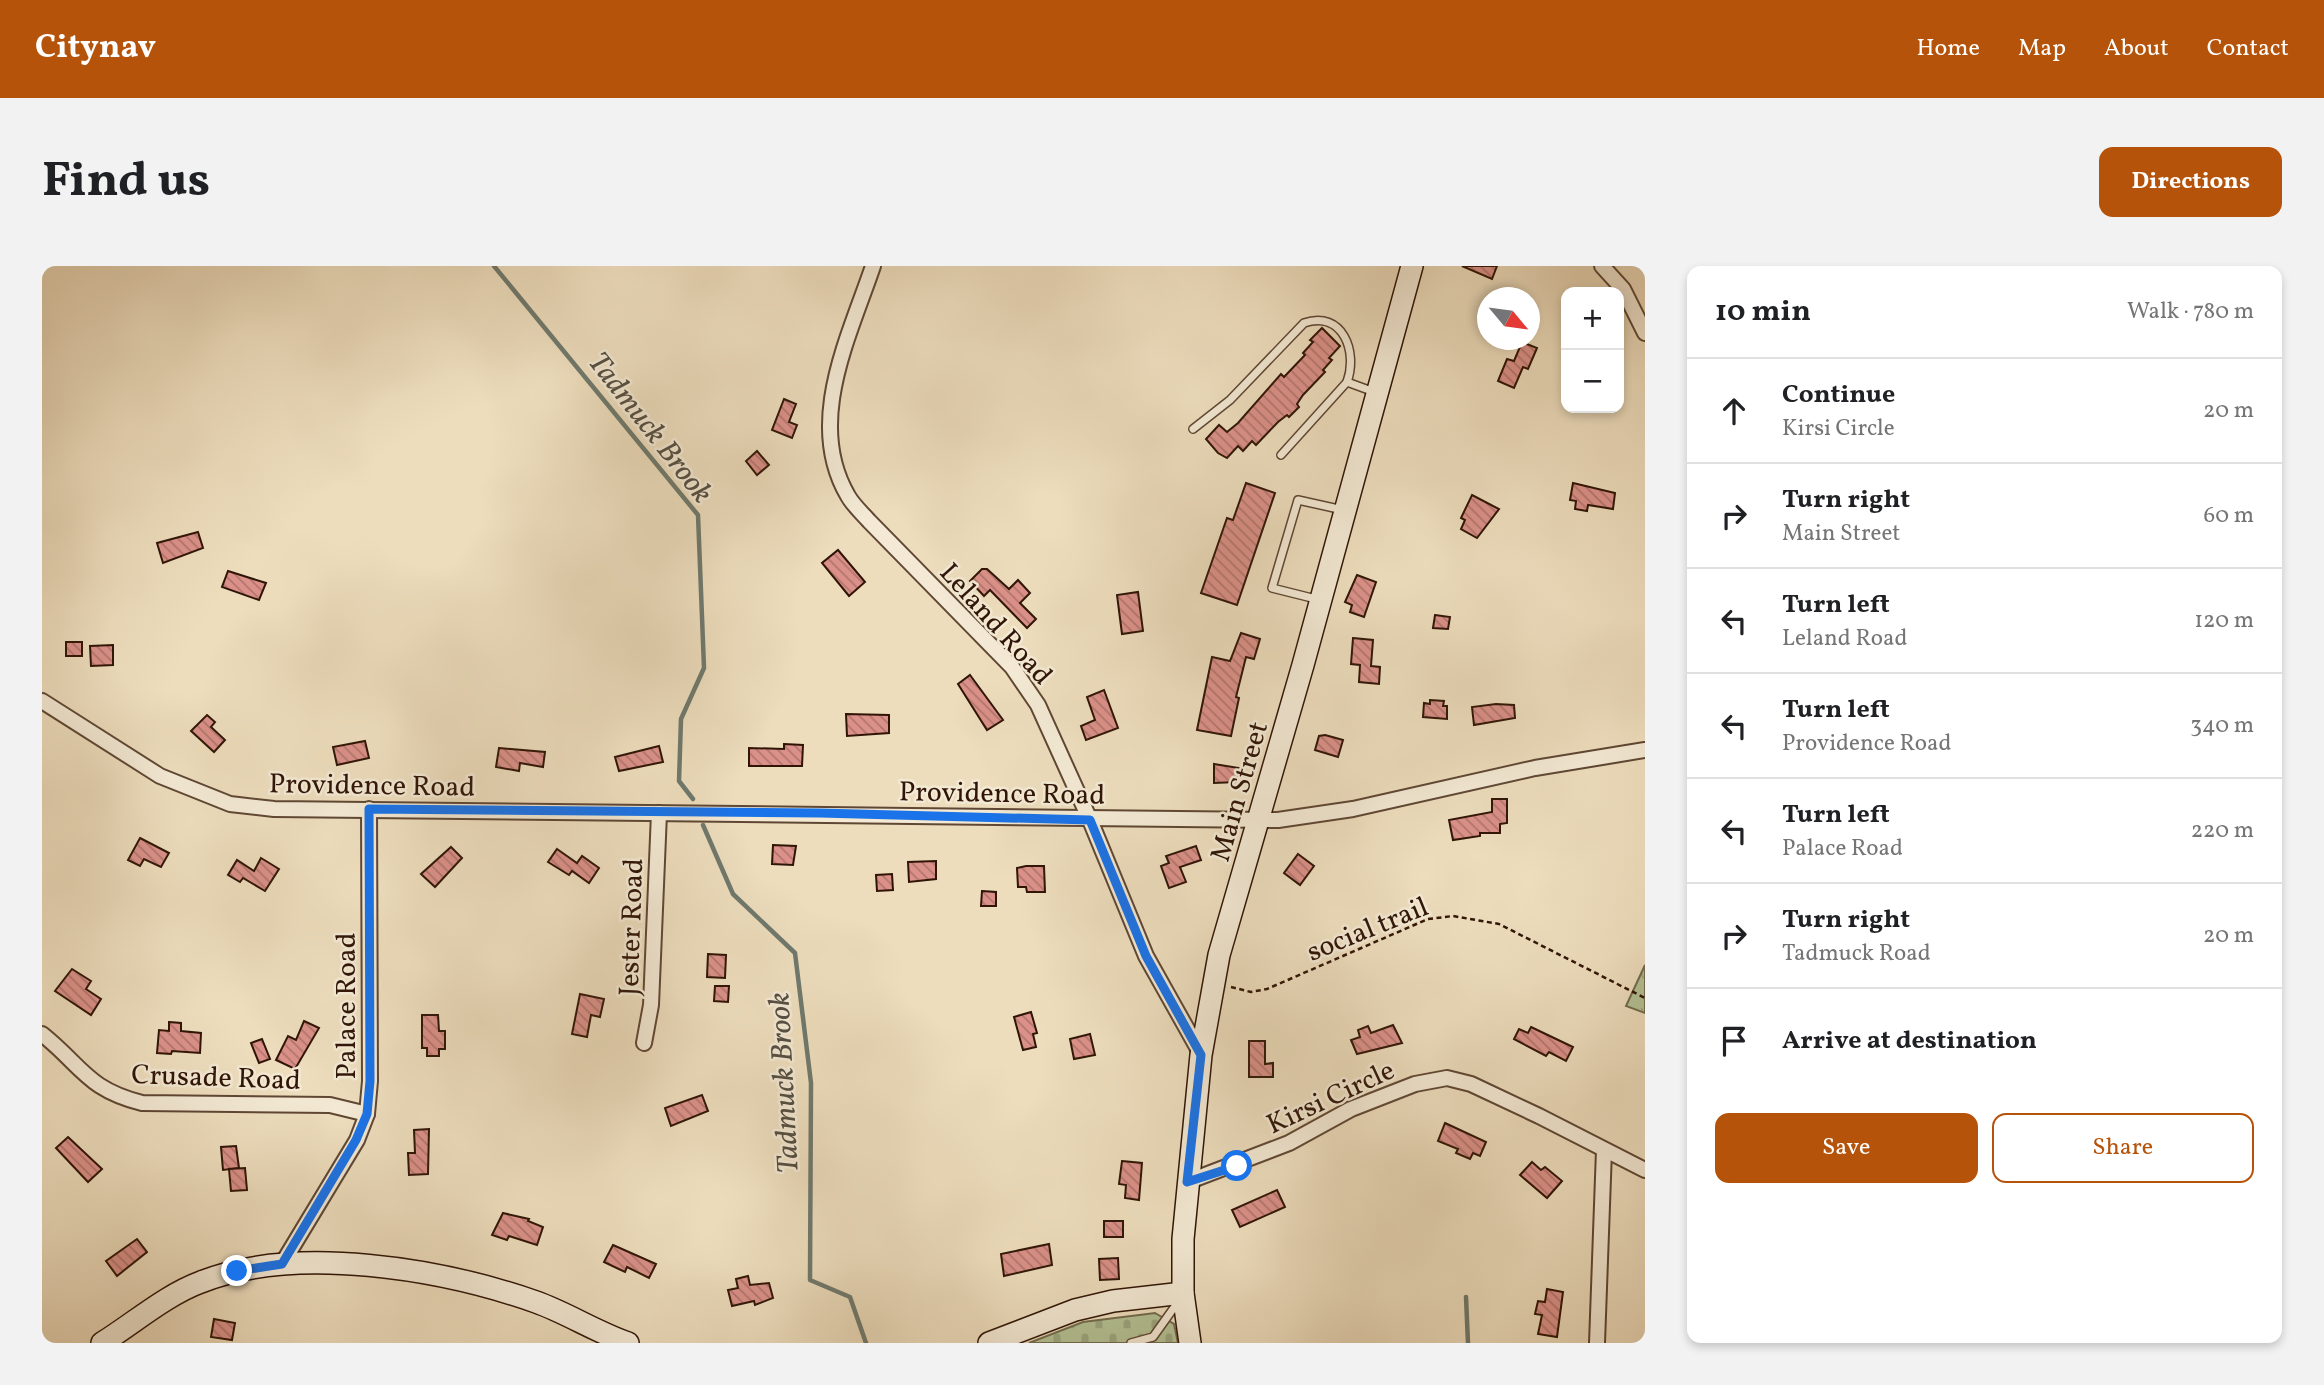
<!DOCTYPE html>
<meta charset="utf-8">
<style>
body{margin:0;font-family:Vollkorn,serif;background:#f2f2f2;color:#202124}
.controls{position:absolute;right:21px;top:21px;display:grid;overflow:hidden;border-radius:14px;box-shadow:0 4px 10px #0003}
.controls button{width:63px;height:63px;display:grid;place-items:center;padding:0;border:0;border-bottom:2px solid #e0e0e0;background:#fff;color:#202124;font:35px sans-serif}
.compass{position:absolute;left:1435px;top:21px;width:63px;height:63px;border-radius:50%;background:#fff;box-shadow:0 4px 10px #0003;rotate:119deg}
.stop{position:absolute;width:21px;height:21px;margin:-16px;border:5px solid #1a73e8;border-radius:50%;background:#fff}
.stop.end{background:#1a73e8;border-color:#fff;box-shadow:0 2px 7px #0008}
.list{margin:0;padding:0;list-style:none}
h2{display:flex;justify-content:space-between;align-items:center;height:91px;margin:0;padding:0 28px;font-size:30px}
h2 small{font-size:23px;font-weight:400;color:#757577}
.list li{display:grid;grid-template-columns:46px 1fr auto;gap:21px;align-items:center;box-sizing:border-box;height:105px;padding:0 28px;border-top:2px solid #e0e0e0}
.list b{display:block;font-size:26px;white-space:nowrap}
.list p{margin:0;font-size:23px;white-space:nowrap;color:#757577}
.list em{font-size:23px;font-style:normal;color:#757577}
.actions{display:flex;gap:14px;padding:21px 28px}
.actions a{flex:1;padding:16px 0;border:2px solid #b45309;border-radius:14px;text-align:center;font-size:24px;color:#b45309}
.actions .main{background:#b45309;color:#fff}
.icon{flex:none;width:38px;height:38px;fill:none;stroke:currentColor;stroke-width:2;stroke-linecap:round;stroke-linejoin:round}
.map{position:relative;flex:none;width:1603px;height:1077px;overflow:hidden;border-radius:14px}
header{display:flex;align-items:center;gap:42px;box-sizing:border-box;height:98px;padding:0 35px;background:#b45309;color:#fff}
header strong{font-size:33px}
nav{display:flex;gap:38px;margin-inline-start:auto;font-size:24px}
.intro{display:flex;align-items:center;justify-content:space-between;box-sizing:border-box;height:168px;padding:0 42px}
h1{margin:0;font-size:49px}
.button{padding:18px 32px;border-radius:14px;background:#b45309;color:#fff;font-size:24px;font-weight:700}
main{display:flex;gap:42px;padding:0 42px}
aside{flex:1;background:#fff;border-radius:14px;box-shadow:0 4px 10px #0003}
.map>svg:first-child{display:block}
</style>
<header>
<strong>Citynav</strong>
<nav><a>Home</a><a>Map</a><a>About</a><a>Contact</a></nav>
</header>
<div class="intro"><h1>Find us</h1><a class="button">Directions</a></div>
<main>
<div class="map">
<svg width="1603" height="1077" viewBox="0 0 1603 1077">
<defs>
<pattern id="grass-tufts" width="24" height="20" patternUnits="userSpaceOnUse" patternTransform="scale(1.75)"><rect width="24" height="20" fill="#b3c295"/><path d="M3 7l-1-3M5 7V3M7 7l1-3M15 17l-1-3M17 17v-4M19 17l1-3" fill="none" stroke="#9aa67f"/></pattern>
<pattern id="cemetery-stones" width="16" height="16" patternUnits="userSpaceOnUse" patternTransform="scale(1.75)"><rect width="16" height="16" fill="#b3c295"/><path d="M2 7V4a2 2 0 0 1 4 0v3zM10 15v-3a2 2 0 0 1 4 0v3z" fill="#9aa67f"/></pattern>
<pattern id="building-back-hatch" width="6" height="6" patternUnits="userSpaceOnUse" patternTransform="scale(1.75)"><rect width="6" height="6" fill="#db9189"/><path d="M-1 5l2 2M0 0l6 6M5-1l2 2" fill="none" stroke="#b2756e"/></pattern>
</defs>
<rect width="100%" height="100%" fill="#edddbd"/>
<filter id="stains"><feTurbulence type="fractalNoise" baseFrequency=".00286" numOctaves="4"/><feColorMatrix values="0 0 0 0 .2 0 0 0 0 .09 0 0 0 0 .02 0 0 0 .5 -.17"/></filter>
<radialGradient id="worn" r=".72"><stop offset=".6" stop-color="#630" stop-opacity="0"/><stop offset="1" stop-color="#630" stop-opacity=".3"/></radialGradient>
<path fill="url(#grass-tufts)" stroke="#726c4e" stroke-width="2" d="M1603,699V747L1584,740Z"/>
<path fill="url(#cemetery-stones)" stroke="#726c4e" stroke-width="2" d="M1113,1047L1132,1058L1136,1077H987L1041,1056Z"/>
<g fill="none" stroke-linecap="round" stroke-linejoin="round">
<g stroke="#6f796d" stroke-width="4.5">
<path d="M452,0L656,249L662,402L639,453L637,515L651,533"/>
<path d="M661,559L691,628L753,687L769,817L768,1014L808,1031L824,1077"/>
<path d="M1424,1031L1426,1077"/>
</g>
</g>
<g fill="url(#building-back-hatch)" stroke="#301507" stroke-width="2">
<path d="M1420,0H1455L1450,13Z"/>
<path d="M1280,62L1298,80L1287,92L1290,94L1281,104L1283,106L1261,129L1255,138L1257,141L1247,151L1245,149L1236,156L1214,179L1210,175L1201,185L1196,180L1185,192L1176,187L1164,173L1177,159L1185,166L1196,157L1239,108L1242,111L1263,89L1261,87L1271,76L1268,74Z"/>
<path d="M1480,76L1495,82L1486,103L1481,101L1472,122L1456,115L1465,93L1472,95Z"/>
<path d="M742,133L754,138L747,156L755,159L750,172L730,164Z"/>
<path d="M715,185L727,199L715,209L704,195Z"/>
<path d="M1204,217L1233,227L1195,339L1159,327L1185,252L1191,254Z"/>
<path d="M1531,217L1573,227L1571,243L1546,239L1545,245L1533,243L1534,235L1528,234Z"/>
<path d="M1430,229L1457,243L1435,272L1419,263L1423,254L1419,252Z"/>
<path d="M156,266L161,282L121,297L115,277Z"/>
<path d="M796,284L823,316L807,330L780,297Z"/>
<path d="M940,303H945L967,323L976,314L988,327L978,337L994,353L985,362L948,324L942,330L928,315Z"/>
<path d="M186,305L224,317L217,334L180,321Z"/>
<path d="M1315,309L1334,316L1322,351L1308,346L1310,339L1303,336Z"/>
<path d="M1096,326L1101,365L1080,368L1075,329Z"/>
<path d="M1393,349L1408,351L1406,363L1391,362Z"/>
<path d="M1199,367L1218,373L1212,393L1204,391L1194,431L1197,432L1189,470L1155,464L1170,391L1188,395Z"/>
<path d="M1311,372L1331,374L1329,400L1338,401L1337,418L1317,416L1318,399L1309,398Z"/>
<rect x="24" y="376" width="16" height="14"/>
<path d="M71,379V399L49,400L48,380Z"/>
<path d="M928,409L961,454L945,464L916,418Z"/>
<path d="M1062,424L1076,462L1044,474L1039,460L1053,454L1045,431Z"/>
<path d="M1388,434L1402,435L1401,440H1405V453L1381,451L1382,437L1388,438Z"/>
<path d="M1454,438L1472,439L1473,452L1432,459L1430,441Z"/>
<path d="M804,448L847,449V467L805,470Z"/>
<path d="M165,449L173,456L169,461L183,474L172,486L149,465Z"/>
<path d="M1283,469L1301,474L1296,491L1273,484L1277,470Z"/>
<path d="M323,475L327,492L295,499L291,481Z"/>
<path d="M742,478L761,479L760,500H707V482L742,483Z"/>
<path d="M617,480L621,496L577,505L573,491Z"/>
<path d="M457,482L503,486L501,501L478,497L477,505L454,501Z"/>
<path d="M1172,498L1197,502L1195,516L1172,517Z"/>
<path d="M1450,533H1465V557L1458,558V567H1438V570L1411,574L1407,554L1450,546Z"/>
<path d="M98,572L127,587L119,601L102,593L98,600L86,594Z"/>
<path d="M731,579L754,580L751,599L730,598Z"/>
<path d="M1154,580L1159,594L1138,601L1144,616L1127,622L1119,600L1127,597L1124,590Z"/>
<path d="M409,581L420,592L393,621L379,608Z"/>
<path d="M515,583L535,597L540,590L557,602L547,617L530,605L527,609L506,596Z"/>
<path d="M1256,588L1272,600L1258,619L1242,607Z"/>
<path d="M219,592L237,603L223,625L201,612L198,616L186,609L195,594L212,605Z"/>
<path d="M894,595V613L867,616L866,596Z"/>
<path d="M984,600H1002L1003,626H985L984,621H976L975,602Z"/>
<path d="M850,608L851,624L835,625L834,609Z"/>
<path d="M940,625L954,626V640H939Z"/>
<path d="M666,688L684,689L683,712L665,711Z"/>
<path d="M30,703L49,715L44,723L59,733L49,749L13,725Z"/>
<path d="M673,720H687L686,736L672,735Z"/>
<path d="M538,728L562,733L558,751L549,749L545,771L530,768Z"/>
<path d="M989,746L995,767L991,768L994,781L981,784L972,751Z"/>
<path d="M380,749H396L397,765H403V783H397V790H385V782H380Z"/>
<path d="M262,755L277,762L253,803L234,794L246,770L254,774Z"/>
<path d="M127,756L139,757V765L159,767L158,787L130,785L129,788L115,787L117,764L127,765Z"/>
<path d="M1351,759L1360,777L1315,788L1309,774L1318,771L1316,764L1326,760L1329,767Z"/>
<path d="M1489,761L1531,781L1524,795L1507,786L1504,790L1472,773L1477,763L1486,767Z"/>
<path d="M1048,768L1053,789L1032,793L1028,773Z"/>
<path d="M220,773L228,793L217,797L209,777Z"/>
<path d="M1207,775H1223V798L1231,797V811H1207Z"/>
<path d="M660,829L666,845L629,860L623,842Z"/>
<path d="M1403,857L1444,876L1438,890L1431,887L1428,893L1414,887L1416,883L1396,875Z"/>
<path d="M387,863L386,908L367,909L366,887H373L372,864Z"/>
<path d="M26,871L60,903L46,916L14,882Z"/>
<path d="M194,880L197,902L181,904L179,881Z"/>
<path d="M1080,895L1100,897L1097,934L1083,932L1084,919L1077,918Z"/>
<path d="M1490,896L1499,904L1503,901L1520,915L1505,932L1478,909Z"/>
<path d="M203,902L205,924L189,925L187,903Z"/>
<path d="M1235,924L1243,941L1198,961L1190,944Z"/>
<path d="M461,947L487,953L486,955L501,961L495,979L467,970L465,974L450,969Z"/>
<rect x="1062" y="955" width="19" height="16"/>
<path d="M95,973L105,986L75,1010L64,995Z"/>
<path d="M1007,978L1010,999L962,1010L959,988Z"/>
<path d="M571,979L614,998L607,1012L585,1001L583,1006L562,996Z"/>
<path d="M1076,992L1077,1013L1058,1014L1057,993Z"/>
<path d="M706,1010L708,1019L727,1017L731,1032L713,1039L712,1035L690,1040L686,1024L696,1022L694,1013Z"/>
<path d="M1505,1023L1521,1026L1515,1071L1496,1068L1500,1049L1493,1048L1496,1035L1503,1036Z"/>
<path d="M172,1053L193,1057L190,1074L169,1071Z"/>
</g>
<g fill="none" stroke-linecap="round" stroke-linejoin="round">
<defs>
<g id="lane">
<path d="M1305,116L1335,127"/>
<path d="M1151,163L1188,134L1262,57C1301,44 1316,86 1305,116L1239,189"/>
<path d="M1278,334L1230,322L1256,234L1301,244"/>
<path d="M1089,1077L1111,1071L1136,1036"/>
</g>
<g id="street">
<path d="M831,0C807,71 763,157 806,230C811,239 820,247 827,255L970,401L996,439L1048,554L1104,690L1159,788"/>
<path d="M1560,0L1581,23L1603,67"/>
<path d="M0,435L118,510L188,538L232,543L1236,554L1311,543L1493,502L1603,484"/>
<path d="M0,768C41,801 45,823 100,837L288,839L325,848"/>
<path d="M602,777L609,739L617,547"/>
<path d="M1145,916L1247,877L1309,843L1373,818L1405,812L1429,818L1497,850L1603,904"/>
<path d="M240,998L315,874L325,848L328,815L327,543"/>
<path d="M1555,1077L1562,884"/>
</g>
<g id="secondary">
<path d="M60,1077C92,1057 124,1029 159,1016C254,978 400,1003 494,1036C525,1047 554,1066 586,1077"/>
<path d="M947,1077L1033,1044L1071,1035L1141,1027"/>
<path d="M1148,1077L1141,1027V973L1159,789L1177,689L1261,399L1370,0"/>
</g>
</defs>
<use href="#lane" stroke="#5f4734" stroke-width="10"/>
<use href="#street" stroke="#5f4734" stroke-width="18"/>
<use href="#secondary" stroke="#301507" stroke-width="24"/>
<path stroke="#301507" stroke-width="2.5" stroke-dasharray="5 3.5" stroke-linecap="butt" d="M1189,721L1209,726L1225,723L1386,653L1411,650L1457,658L1603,732"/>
<use href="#lane" stroke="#f3e9d4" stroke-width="7"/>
<use href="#street" stroke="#f3e9d4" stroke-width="14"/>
<use href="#secondary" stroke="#f3e9d4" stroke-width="21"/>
</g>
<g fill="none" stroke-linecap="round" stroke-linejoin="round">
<path stroke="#1a73e8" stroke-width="9" d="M195,1005L240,998L314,874L325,848L328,815L327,543L778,547L1048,554L1104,690L1159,789L1145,916L1195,900"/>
</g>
<g text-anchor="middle" stroke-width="5" stroke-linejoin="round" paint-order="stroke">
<g font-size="28" fill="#301507" stroke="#f3e9d4">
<text transform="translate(955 357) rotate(48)" y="10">Leland Road</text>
<text transform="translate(330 518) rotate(1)" y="10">Providence Road</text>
<text transform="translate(1196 525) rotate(-74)" y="10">Main Street</text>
<text transform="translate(960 526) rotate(1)" y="10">Providence Road</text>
<text transform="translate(588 661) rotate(-88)" y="10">Jester Road</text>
<text transform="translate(1325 662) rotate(-22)" y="10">social trail</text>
<text transform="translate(303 740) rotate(-90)" y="10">Palace Road</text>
<text transform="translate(174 810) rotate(2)" y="10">Crusade Road</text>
<text transform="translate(1288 830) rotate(-25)" y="10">Kirsi Circle</text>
</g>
<g font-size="30" font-style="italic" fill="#554f42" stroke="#f3e9d4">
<text transform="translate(609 161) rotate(52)" y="10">Tadmuck Brook</text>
<text transform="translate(741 817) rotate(-93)" y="10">Tadmuck Brook</text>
</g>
</g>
<rect width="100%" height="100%" filter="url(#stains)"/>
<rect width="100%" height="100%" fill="url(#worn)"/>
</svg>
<div class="controls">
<button>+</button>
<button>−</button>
</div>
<svg class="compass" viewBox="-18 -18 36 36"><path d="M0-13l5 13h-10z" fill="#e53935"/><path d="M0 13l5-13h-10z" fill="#757577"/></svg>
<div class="stop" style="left:1195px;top:900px"></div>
<div class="stop end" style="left:195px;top:1005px"></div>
</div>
<aside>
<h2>10 min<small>Walk · 780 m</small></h2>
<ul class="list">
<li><svg class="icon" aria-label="ahead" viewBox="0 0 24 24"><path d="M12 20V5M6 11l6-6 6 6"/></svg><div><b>Continue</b><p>Kirsi Circle</p></div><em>20 m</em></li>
<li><svg class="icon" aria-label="right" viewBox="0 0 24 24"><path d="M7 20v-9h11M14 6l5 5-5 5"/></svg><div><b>Turn right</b><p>Main Street</p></div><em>60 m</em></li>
<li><svg class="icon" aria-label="left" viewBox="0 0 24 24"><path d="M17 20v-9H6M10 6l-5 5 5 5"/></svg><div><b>Turn left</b><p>Leland Road</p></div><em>120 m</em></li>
<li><svg class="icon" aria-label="left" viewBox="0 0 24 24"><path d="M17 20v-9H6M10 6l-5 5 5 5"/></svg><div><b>Turn left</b><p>Providence Road</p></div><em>340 m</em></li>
<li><svg class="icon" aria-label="left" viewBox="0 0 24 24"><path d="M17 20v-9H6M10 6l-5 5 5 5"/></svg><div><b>Turn left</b><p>Palace Road</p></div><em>220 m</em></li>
<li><svg class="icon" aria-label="right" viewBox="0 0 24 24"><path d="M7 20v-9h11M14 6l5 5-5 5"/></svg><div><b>Turn right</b><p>Tadmuck Road</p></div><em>20 m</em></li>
<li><svg class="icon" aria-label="arrive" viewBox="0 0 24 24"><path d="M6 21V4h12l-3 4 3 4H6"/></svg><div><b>Arrive at destination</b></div></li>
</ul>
<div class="actions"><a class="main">Save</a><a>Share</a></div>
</aside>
</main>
